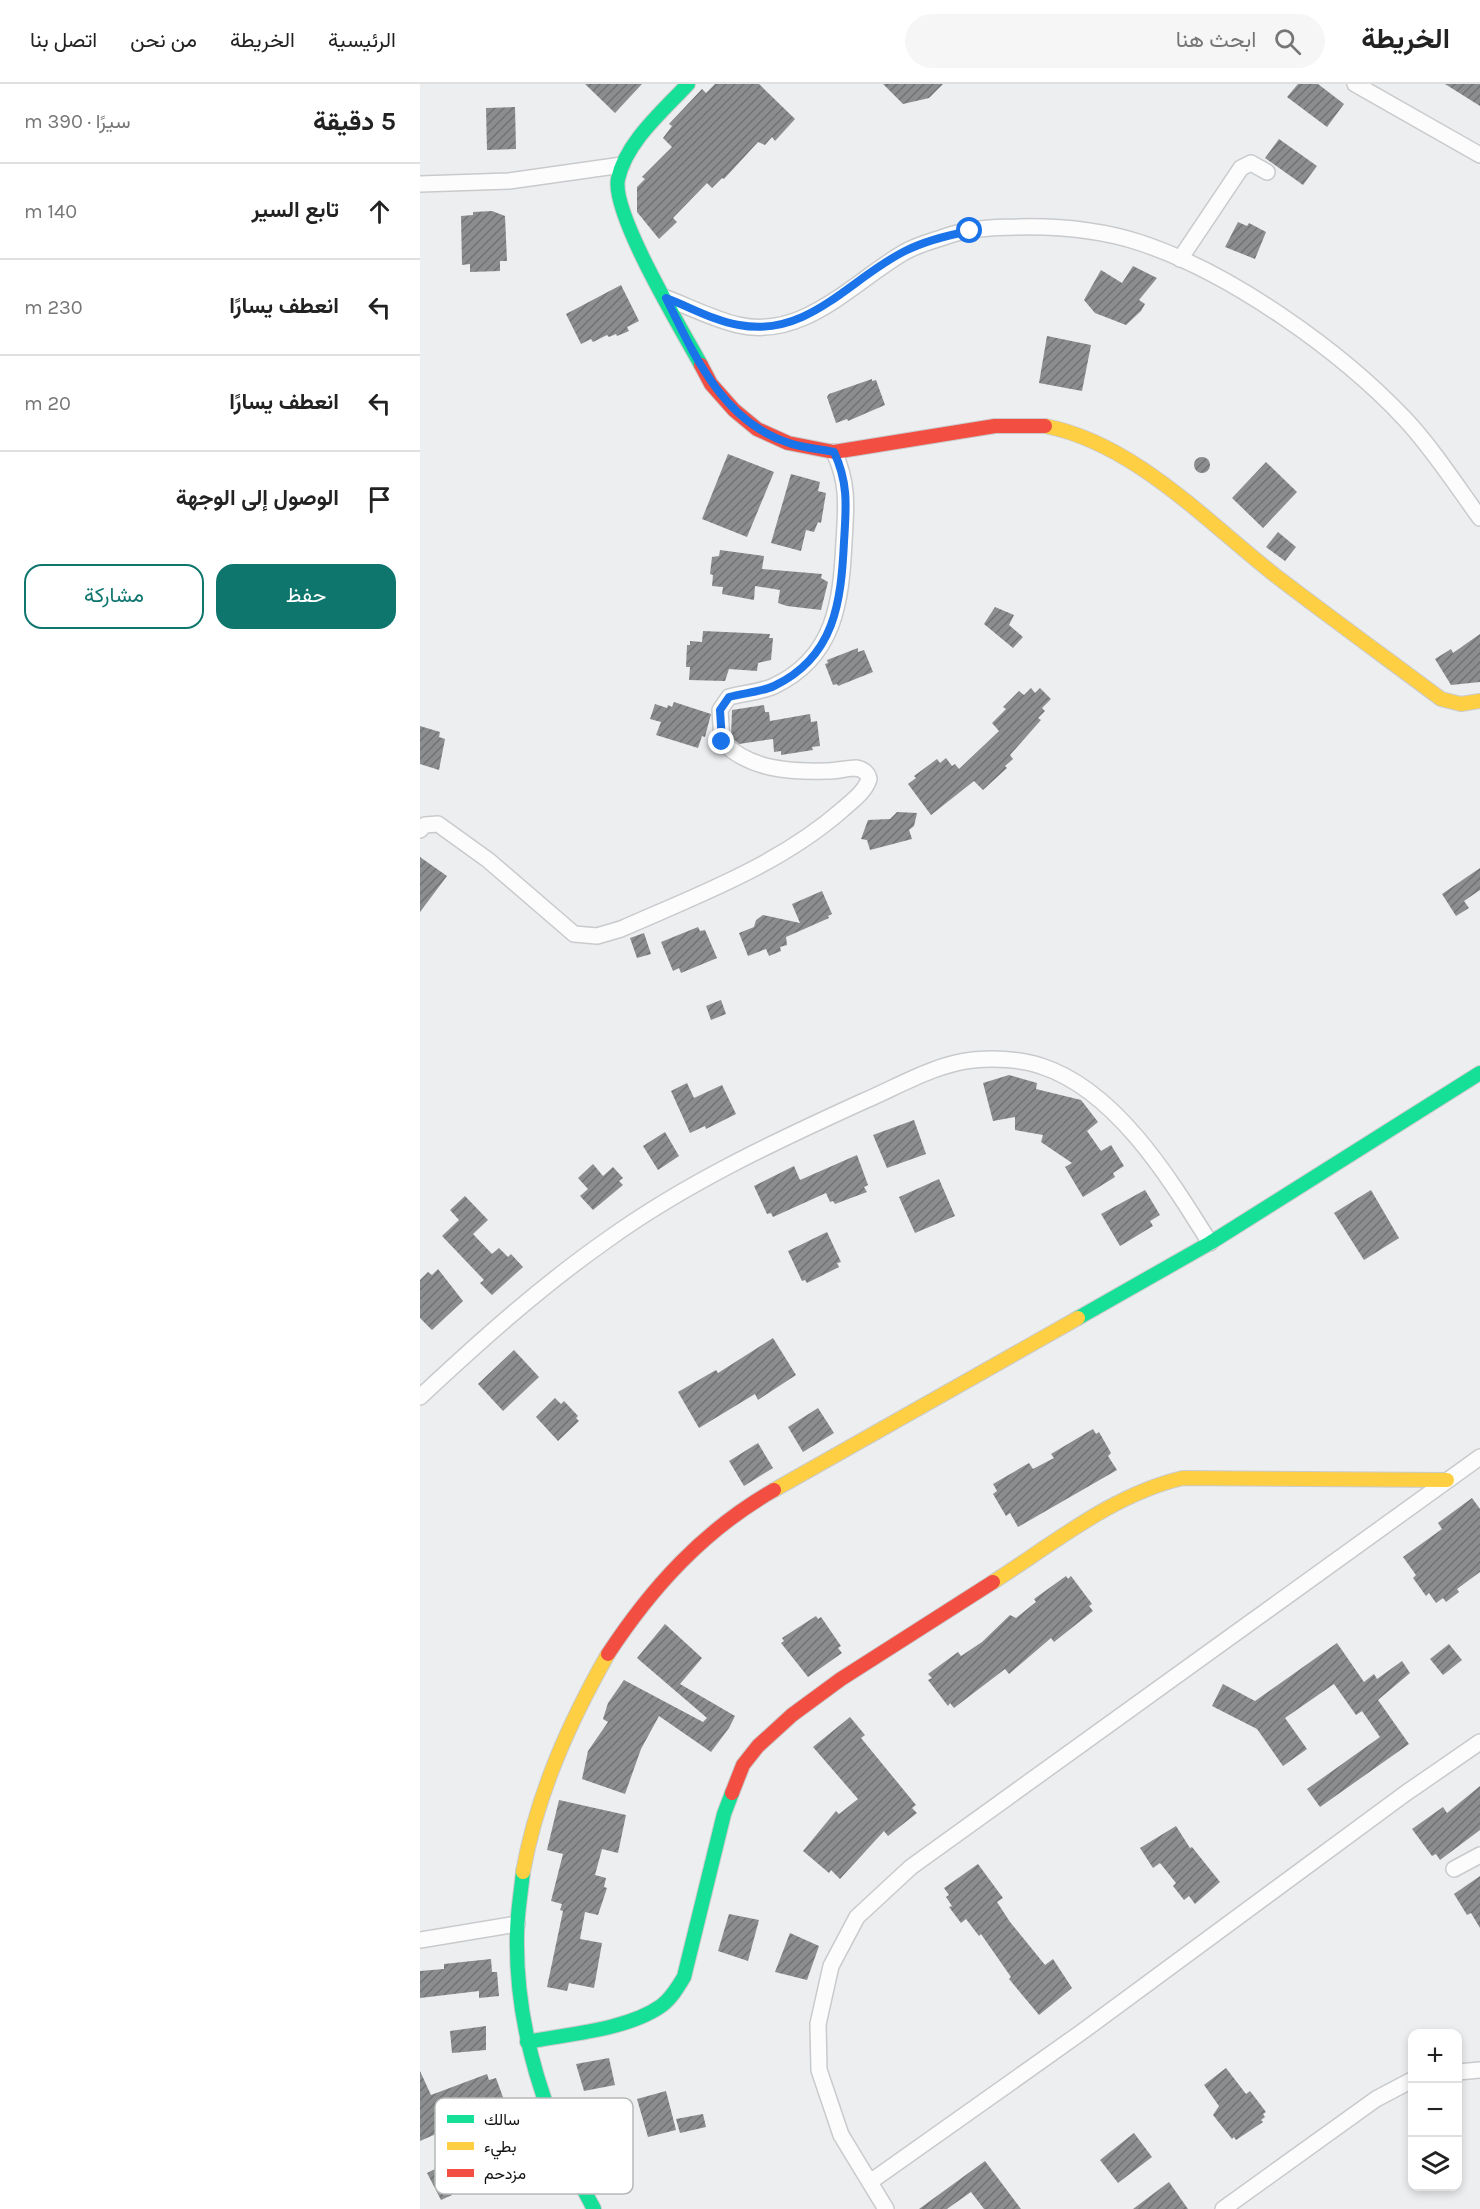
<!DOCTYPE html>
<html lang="ar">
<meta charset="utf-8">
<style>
body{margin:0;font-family:Karla,Vazirmatn,sans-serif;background:#f6f6f6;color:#222;direction:rtl}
.controls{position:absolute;right:18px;bottom:18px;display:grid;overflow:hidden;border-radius:12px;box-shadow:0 3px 9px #0003}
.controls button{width:54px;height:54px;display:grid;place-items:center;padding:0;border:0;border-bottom:2px solid #e0e0e0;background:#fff;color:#222;font:30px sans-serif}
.stop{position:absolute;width:18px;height:18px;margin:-14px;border:4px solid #1a73e8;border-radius:50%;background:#fff}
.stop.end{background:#1a73e8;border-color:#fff;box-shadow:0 2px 6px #0008}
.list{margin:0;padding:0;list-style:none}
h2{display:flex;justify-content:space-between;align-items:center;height:78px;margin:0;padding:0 24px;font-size:26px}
h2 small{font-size:20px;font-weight:400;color:#767676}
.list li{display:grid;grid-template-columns:39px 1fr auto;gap:18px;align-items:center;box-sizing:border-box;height:96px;padding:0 24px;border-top:2px solid #e0e0e0}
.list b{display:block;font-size:22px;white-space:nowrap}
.list em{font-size:20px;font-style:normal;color:#767676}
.actions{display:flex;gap:12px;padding:18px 24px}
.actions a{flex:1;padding:14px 0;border:2px solid #0f766e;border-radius:18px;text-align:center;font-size:21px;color:#0f766e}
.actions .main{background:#0f766e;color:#fff}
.icon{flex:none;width:33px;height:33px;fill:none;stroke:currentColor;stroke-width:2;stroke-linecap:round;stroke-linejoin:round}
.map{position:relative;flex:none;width:1060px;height:2125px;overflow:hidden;direction:ltr}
header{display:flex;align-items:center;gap:36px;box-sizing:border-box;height:84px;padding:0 30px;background:#fff;border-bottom:2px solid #e0e0e0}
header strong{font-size:28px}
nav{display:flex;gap:33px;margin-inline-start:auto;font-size:21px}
.search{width:420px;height:54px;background:#f6f6f6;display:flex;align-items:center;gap:15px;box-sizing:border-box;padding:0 21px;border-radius:33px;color:#767676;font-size:22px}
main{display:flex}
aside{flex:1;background:#fff}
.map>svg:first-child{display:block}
</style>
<header>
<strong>الخريطة</strong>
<div class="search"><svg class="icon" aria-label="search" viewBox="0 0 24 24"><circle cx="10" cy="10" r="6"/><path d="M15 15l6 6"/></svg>ابحث هنا</div>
<nav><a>الرئيسية</a><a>الخريطة</a><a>من نحن</a><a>اتصل بنا</a></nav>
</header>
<main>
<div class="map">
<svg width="1060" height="2125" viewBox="0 0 1060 2125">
<defs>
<pattern id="building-hatch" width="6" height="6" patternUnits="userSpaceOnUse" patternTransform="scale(1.5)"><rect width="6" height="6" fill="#8c8d8f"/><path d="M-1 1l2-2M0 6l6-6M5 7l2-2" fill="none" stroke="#717274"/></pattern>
</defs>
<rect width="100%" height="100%" fill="#eceef0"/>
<g fill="url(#building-hatch)">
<path d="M165,0H222L195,29Z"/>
<path d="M295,0H339L375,35L355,57L352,53L345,61L338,58L304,95L302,94L292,104L287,99L253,134L257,138L239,155L217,128V103L225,95L222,93L252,63L243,54L252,42L249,40L282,5L286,9Z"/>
<path d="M463,0H523L509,14L483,20Z"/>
<path d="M878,0H898L924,20L907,43L867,13Z"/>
<path d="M1025,0H1060V22Z"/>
<path d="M95,23L96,65L67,66L66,24Z"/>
<path d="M859,55L897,82L883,101L845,74Z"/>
<path d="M72,127L85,132L87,177H80V187L50,188V180L42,181L41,132L53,131V128Z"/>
<path d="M818,138L827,142L829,139L846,148L835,175L805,163Z"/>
<path d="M713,182L737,194L719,216L725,220L721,227L706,241L675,229L664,216L681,186L702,199Z"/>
<path d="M201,201L219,237L207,243L209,247L197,252L196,250L189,253L187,251L173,258L171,255L161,260L146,230Z"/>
<path d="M627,252L671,261L662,307L619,299Z"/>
<path d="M452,295V297L456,296L465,321L428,337L427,335L416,339L407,313L409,310Z"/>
<path d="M308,370L354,388L327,453L282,435Z"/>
<circle cx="782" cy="381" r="8"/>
<path d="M846,378L877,408L843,444L812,414Z"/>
<path d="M371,390L400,398L398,407L406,409L401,439L398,438L394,448L386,446L381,467L351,459Z"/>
<path d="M858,448L876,463L865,477L846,463Z"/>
<path d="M300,466L344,472L342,485L402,490L401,494L408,498L401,526L367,522L358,519L360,506L335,502L334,516L302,510L303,503L292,502L293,491L290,490L292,473L299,472Z"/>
<path d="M575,523L594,531L589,541L603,553L593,564L564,540Z"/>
<path d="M283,547L350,550L349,554H353L351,576L338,579L337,587L309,585L305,597L269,596L270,583H266L267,561H270V557L282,558Z"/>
<path d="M1060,550V598L1031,601L1015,575L1031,565L1033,569Z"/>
<path d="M438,564V568L444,566L453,588L418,602L417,600L413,601L405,580L408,579L407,576Z"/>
<path d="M611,604L615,609L620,604L631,615L622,624L625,627L618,634L621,636L590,671L593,675L585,682L587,684L563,706L554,697L511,731L488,700L496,694L494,692L517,675L520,679L526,674L532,682L535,680L539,685L579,647L572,639L586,625L583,623L599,607L604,611Z"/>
<path d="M254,618L291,630L285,653L282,652L278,664L236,651L241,638L230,635L235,620L247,624L248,621L252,623Z"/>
<path d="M344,621L345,628H349L350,637L390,630L391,638L397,637L400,662L392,663L393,666L361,671V667L354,668L353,655L319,660L311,653L312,626Z"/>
<path d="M0,642L20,648L19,653L25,655L19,686L0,680Z"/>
<path d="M477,728L497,729L494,742L489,746L492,755L450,766L447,756L441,755L448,736L470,735Z"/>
<path d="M0,773L27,792L0,828Z"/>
<path d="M1060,784V806L1044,817L1049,824L1036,832L1022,810Z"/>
<path d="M402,807L412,830L408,832L409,834L366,853L367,861L360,863L361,867L349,872L346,865L328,872L319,849L334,843L336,836L343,831L380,839L372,820Z"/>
<path d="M278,843L280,847L285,846L297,874L261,889L259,884L253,887L241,858Z"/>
<path d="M224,849L231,870L217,874L210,854Z"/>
<path d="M301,916L306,930L291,936L286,922Z"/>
<path d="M589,991L617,999L616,1005L661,1016L678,1038L667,1047L681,1067L691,1061L704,1082L693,1089L695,1093L663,1113L645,1083L652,1079L621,1058L623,1051L595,1046V1033L573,1037L563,999Z"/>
<path d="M267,999L274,1014L302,1001L316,1030L286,1045L285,1042L270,1049L251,1007Z"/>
<path d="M494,1036L506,1070L467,1084L453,1051Z"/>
<path d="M245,1048L259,1072L238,1086L223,1062Z"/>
<path d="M437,1071L448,1101L444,1103L447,1108L415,1120L413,1117L410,1118L406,1109L353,1133L351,1129L347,1130L334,1102L374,1082L380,1096Z"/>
<path d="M173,1080L183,1092L193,1083L203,1094L199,1097L203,1101L173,1126L160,1112L168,1105L158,1094Z"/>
<path d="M519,1095L535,1132L495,1149L479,1113Z"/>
<path d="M725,1106L740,1131L730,1137L733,1142L700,1162L681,1130Z"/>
<path d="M951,1106L979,1154L944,1176L914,1129Z"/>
<path d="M45,1112L68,1136L53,1150L72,1170L79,1164L88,1173L91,1170L103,1183L72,1211L60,1199L64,1196L22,1152L39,1136L30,1126Z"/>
<path d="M407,1148L421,1178L417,1179L419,1183L387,1199L385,1196L382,1197L368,1167Z"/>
<path d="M18,1185L43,1217L12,1246L0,1234V1196L8,1188L12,1191Z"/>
<path d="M353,1254L376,1291L338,1316L335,1310L279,1344L258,1308L296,1286L298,1289Z"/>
<path d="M94,1266L119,1293L83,1327L58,1300Z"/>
<path d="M135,1314L141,1320L144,1317L158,1332L156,1334L159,1337L138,1357L116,1333Z"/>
<path d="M398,1324L414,1349L383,1368L368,1343Z"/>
<path d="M673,1345L676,1350L679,1348L691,1369L688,1372L697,1386L598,1443L590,1429L586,1432L573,1410L577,1407L573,1400L609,1379L613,1385L634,1374L631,1370Z"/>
<path d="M338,1359L353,1384L324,1402L309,1377Z"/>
<path d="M1052,1414L1060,1425V1488L1037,1505L1039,1508L1026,1518L1023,1514L1016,1519L1009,1509L1006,1512L993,1494L996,1491L983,1473L1022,1445L1018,1439Z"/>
<path d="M646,1492L648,1495L651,1492L672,1520L669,1522L673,1527L634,1558L631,1554L589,1590L585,1585L534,1624L530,1619L528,1622L508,1596L512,1594L508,1590L538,1568L541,1572L562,1558L590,1531L596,1534L616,1518L614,1515Z"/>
<path d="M396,1532L398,1535L401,1533L421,1562L418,1564L422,1569L388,1593L361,1559L364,1557L362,1554Z"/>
<path d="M245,1540L282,1574L260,1600L315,1632L309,1644L291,1668L239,1632L221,1665L205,1710L162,1695L168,1667L188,1638L183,1635L188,1619L204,1596L283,1638L287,1634L217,1574Z"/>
<path d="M917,1559L944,1598L954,1590L957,1595L982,1577L990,1589L958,1616L989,1660L900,1723L887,1705L960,1653L942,1627L936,1631L914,1600L865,1634L887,1665L863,1682L837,1645L792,1622L803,1600L835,1617Z"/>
<path d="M1029,1560L1042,1576L1023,1591L1010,1575Z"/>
<path d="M430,1633L445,1651L441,1654L496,1721L492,1724L497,1729L468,1752L464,1747L420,1795L411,1786L409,1789L383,1767L416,1727L419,1730L438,1715L393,1663Z"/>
<path d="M1060,1702V1746L1020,1776L1016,1770L1012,1772L992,1745L1023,1723L1027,1729Z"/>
<path d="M139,1716L206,1731L198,1769L182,1765L175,1791L186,1794L184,1803L187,1804L178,1831L165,1828L160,1855L182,1859L174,1904L149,1899L147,1907L127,1903L143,1827L140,1826L142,1820L131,1817L143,1770L127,1766Z"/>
<path d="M756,1742L770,1764L772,1763L800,1798L775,1820L769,1812L764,1816L753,1802L756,1799L740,1779L733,1784L720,1764Z"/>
<path d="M558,1780L583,1814L577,1818L590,1838L625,1881L633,1875L652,1904L619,1931L589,1895L591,1893L561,1850L559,1852L546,1835L541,1839L529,1823L532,1822L526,1813L529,1811L524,1804Z"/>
<path d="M1060,1792V1844L1051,1829L1047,1831L1034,1810Z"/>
<path d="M309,1830L339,1836L328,1877L298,1867Z"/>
<path d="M370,1849L399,1862L387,1896L355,1888Z"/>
<path d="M71,1875L72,1888H77L79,1912L59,1914V1907L0,1914V1887L24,1885V1880Z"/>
<path d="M66,1942V1966L32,1969L30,1947Z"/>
<path d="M189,1974L195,2001L164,2007L156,1980Z"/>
<path d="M806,1984L826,2010L830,2007L846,2028L843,2030L845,2033L841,2036L843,2038L816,2056L814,2053L812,2055L793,2031L799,2022L784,2001Z"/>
<path d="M0,1987L11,2011L67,1990L69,1996L76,1994L88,2027L84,2028L86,2035L53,2048L48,2036L0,2057Z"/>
<path d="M246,2007L256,2046L228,2053L217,2015Z"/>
<path d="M283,2030L286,2043L260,2049L256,2035Z"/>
<path d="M714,2049L732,2073L698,2099L680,2076Z"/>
<path d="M37,2074L43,2087L25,2096L32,2111L21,2116L7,2089Z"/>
<path d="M565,2077L601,2125H564L551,2108L527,2125H499Z"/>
<path d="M749,2098L768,2125H713Z"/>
</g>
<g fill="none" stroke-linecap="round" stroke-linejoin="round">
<defs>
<g id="street">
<path d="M935,0L1060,71"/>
<path d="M0,100L89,97L202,81"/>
<path d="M760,175L821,84L831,79L847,88"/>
<path d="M246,214C270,223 293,235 318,241C383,256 432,199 483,169C496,161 513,157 527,152C550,144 575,143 598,143C639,142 681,146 721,159C811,189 920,266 985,335C1013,365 1036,401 1060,434"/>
<path d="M0,746L5,741L18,740L68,776L154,850L177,852L201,845C278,811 359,781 422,726C432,717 445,708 449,695C448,689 443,685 436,684C427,684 417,687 408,687C369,688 331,686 302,658L300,626L309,613C324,609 341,608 354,602C415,573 421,518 424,458C426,424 429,400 414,368"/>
<path d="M0,1313C60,1257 120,1203 187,1156C266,1099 356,1057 444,1017C479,1002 515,980 553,976C574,974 601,975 621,982C696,1006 750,1095 790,1159"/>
<path d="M1034,1785L1060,1771"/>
<path d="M0,1856L97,1840"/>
<path d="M1038,1988L1060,1986"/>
<path d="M450,2098L659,1950L986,1709L1060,1658"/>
<path d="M466,2125L421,2051L399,1986L398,1940L411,1882L437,1833L491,1783L1060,1373"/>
<path d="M803,2125L956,2015L992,1996"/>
</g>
<g id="fast">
<path d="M268,0C243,27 206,58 198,95C191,129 262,246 281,281"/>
<path d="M658,1234L790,1159L1060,989"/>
<path d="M103,1788C101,1809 97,1830 97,1851C95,1948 128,2042 174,2125"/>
<path d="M107,1958C147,1950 207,1946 241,1922C251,1915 258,1903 264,1893L304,1730L312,1709"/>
</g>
<g id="slow">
<path d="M625,342C714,359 787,438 856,492C911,534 966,574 1021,615L1041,620L1060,617"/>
<path d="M354,1406L658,1234"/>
<path d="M573,1498C633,1460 693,1410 763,1394L1027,1396"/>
<path d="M103,1788C117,1710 149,1639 188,1570"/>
</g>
<g id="jam">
<path d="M281,281L291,300L314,326L337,345L368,359L414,368L575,342H625"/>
<path d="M188,1570C232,1503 284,1446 354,1406"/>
<path d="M312,1709L323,1681L338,1662L372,1631L421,1595L573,1498"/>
</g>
</defs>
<use href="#street" stroke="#c9cacc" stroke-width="18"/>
<use href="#fast" stroke="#c9cacc" stroke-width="16"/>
<use href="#slow" stroke="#c9cacc" stroke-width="16"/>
<use href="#jam" stroke="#c9cacc" stroke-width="16"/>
<use href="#street" stroke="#fcfcfd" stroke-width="15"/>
<use href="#fast" stroke="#16e098" stroke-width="14"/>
<use href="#slow" stroke="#ffcf43" stroke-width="14"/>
<use href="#jam" stroke="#f24e42" stroke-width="14"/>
</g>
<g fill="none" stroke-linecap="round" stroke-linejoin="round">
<path stroke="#1a73e8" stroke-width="8" d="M302,658L300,626L309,613C324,609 341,608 354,602C415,573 421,518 424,458C426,424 429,400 414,368C400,365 383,364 369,359C303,338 274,271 246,214C270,223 294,237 319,241C388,254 429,195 485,167C505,157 529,151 550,147"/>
</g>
<rect x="15" y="2014" width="198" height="96" rx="9" fill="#fff" stroke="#b7b8b8" stroke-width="1.5"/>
<rect x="27" y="2031" width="27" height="8" fill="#16e098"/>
<rect x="27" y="2058" width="27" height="8" fill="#ffcf43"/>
<rect x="27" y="2085" width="27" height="8" fill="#f24e42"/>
<g font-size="16" fill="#101113">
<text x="64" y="2041">سالك</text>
<text x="64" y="2068">بطيء</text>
<text x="64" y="2095">مزدحم</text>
</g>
</svg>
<div class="controls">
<button>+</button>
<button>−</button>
<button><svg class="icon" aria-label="layers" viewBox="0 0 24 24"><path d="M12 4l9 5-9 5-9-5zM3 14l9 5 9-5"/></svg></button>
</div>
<div class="stop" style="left:550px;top:147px"></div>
<div class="stop end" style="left:302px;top:658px"></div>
</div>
<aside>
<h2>5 دقيقة<small>سيرًا · 390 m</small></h2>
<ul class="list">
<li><svg class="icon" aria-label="ahead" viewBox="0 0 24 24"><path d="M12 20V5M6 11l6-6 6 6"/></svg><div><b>تابع السير</b></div><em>140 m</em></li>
<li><svg class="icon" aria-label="left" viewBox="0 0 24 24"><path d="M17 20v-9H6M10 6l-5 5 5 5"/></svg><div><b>انعطف يسارًا</b></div><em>230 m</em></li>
<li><svg class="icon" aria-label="left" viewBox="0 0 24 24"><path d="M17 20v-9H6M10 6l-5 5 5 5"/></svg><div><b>انعطف يسارًا</b></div><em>20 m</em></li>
<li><svg class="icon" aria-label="arrive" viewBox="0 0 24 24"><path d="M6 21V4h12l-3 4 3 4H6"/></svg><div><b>الوصول إلى الوجهة</b></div></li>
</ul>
<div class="actions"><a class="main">حفظ</a><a>مشاركة</a></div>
</aside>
</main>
